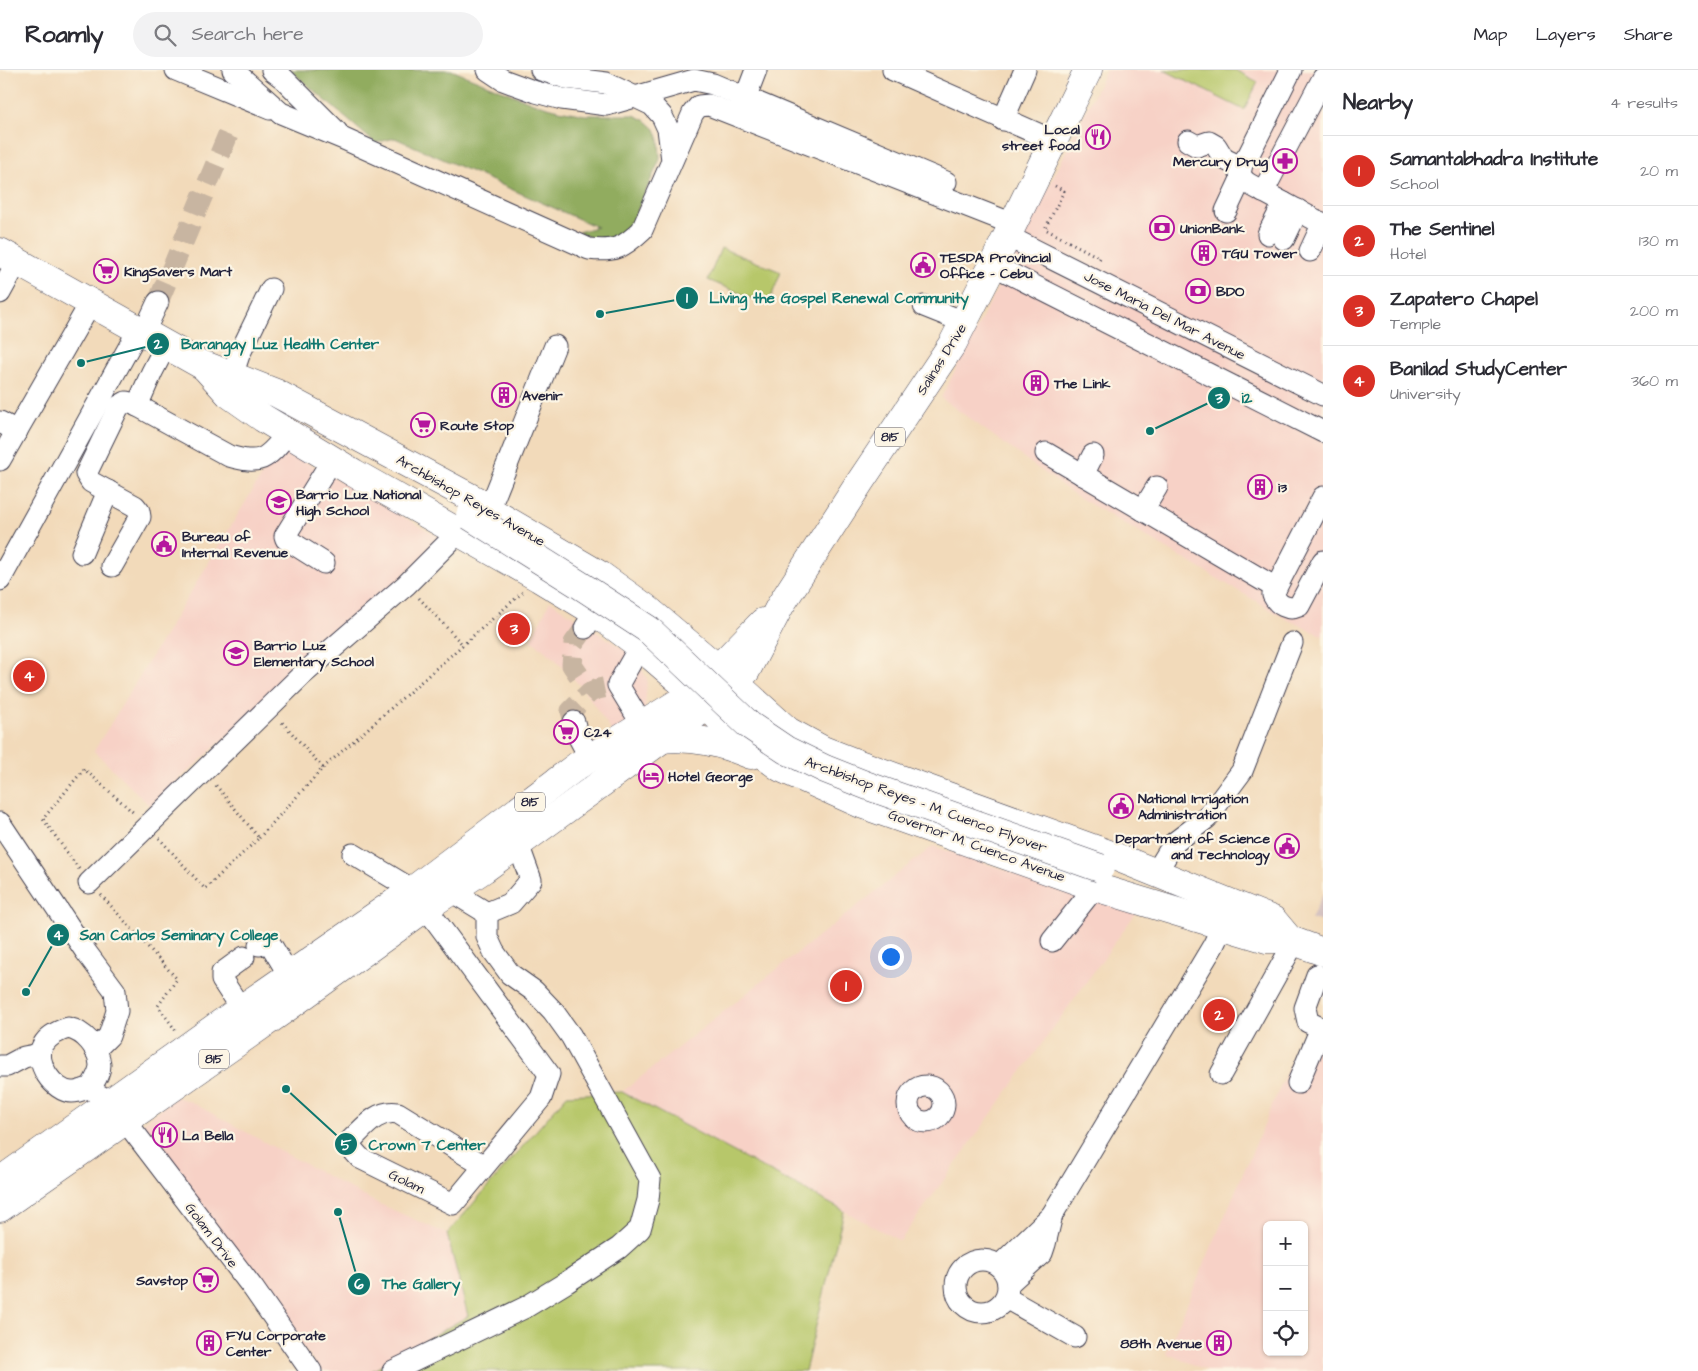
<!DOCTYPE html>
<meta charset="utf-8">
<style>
body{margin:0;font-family:"Architects Daughter",sans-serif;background:#f2f2f3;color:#2b2b33}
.controls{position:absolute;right:15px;bottom:15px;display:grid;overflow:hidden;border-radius:8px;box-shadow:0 1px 4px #0004}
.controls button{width:45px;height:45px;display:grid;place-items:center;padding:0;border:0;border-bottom:1px solid #e1e1e2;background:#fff;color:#2b2b33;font:25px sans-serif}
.you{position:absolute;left:890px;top:886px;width:18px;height:18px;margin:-12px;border:4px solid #fff;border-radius:50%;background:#1a73e8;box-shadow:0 0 0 8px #1a73e833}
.badge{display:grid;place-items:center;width:32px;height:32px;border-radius:50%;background:#d93025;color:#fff;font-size:16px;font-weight:700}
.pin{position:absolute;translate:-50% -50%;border:2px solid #fff;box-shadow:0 1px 5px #0006}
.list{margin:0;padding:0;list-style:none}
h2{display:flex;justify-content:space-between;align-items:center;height:65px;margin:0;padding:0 20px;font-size:21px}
h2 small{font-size:16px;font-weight:400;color:#7c7c81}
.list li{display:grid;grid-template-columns:32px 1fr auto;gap:15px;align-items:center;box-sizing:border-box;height:70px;padding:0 20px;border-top:1px solid #e1e1e2}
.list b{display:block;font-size:19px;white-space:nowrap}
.list p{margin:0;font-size:16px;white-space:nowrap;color:#7c7c81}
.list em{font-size:16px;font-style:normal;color:#7c7c81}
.icon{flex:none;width:28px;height:28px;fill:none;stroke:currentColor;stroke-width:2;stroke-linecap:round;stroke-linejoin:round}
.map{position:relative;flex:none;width:1323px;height:1301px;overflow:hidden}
header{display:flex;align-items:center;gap:30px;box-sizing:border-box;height:70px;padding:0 25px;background:#fff;border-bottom:1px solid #e1e1e2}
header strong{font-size:24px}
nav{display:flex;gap:28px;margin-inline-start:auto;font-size:18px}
.search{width:350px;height:45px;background:#f2f2f3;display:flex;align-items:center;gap:12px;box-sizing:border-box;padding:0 18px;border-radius:28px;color:#7c7c81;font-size:19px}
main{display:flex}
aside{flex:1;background:#fff}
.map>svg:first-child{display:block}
</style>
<header>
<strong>Roamly</strong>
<div class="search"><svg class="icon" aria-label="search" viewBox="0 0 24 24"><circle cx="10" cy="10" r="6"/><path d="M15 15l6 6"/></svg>Search here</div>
<nav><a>Map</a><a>Layers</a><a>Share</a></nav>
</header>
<main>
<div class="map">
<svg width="1323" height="1301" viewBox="0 0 1323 1301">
<rect width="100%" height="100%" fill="#fcf5e5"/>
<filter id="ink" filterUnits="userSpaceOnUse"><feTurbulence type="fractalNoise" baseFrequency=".02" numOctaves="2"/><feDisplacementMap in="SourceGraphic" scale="10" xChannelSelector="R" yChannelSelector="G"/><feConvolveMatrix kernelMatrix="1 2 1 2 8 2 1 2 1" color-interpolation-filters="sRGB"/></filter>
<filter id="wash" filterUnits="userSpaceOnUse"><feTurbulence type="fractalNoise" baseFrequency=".0096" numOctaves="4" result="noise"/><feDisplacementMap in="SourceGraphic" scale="20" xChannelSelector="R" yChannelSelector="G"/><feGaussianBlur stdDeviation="1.12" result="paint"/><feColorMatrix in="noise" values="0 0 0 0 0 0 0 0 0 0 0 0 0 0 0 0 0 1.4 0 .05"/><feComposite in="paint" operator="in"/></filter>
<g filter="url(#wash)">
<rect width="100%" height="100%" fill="#f2daba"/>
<g fill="#f7d1c6" fill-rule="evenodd">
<path d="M1106,0H1323V566L1288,550L1075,425L941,328L1033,149Z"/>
<path d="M279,377L443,469L150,736L94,681Z"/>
<path d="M550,531L635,587L647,609L645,640L613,663L584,620L554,588L531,570Z"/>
<path d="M933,776L1136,843L900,1171L622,1022Z"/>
<path d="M1299,973L1323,983V1301H1208L1166,1283ZM1267,1155H1304V1282H1267Z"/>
<path d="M176,1027L189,1031L373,1131L447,1164L469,1246L372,1301H321L136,1059Z"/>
</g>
<path fill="#d2bfbf" d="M1323,823V852L1311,849Z"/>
<g fill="#b7c76a" stroke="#6c7452">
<path d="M1164,0H1235L1258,12L1244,40Z"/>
<path d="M721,178L781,202L768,235L708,210Z"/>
<path d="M622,1022L844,1141L805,1301H372L468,1246L447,1164L567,1025Z"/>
</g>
<path fill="#91ac5e" stroke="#5a674c" d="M290,0H451L533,33L559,40L585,45H634L645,50L655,59L659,70L660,89L631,155L616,168L605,170H595L578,162L597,157L395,68L375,73Z"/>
</g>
<g filter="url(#ink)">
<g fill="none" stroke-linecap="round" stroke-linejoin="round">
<g stroke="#c8b5a1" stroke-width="21" stroke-dasharray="21 11" stroke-linecap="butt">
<path d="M158,232L230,60"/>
<path d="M585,558L574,573L572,595L590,622"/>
<path d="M574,652L571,641L590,622L598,619L618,615"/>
</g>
<defs>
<g id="minor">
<path d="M176,0L270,39"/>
<path d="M233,0L281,43L344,69L589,179C615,182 623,178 642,160L693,43L699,36L709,35L1013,154"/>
<path d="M272,0L284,9L337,62"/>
<path d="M488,0L503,10L536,22L562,29L607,35L694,10L713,14L946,112"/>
<path d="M541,0L566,8L606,13L652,35L662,46L668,59L672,90"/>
<path d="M893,0L1054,71"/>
<path d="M1291,0L1249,84L1242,94L1240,104L1243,110L1249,114L1323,154"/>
<path d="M741,39L756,0"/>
<path d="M1003,50L1025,0"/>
<path d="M1188,71L1197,76L1209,72L1216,76L1224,89L1241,97"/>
<path d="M1263,122L1323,8"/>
<path d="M1226,141L1242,107"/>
<path d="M1268,164L1284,133"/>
<path d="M1007,166L1323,325"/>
<path d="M1284,169L1298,140"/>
<path d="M1310,181L1323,153"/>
<path d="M993,195L1323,362"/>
<path d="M0,223L17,192"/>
<path d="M924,236L964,252"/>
<path d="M144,262L158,232"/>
<path d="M232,306L239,285L271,219"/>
<path d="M137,336L152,302L166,275"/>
<path d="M0,352L17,361"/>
<path d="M1046,383L1276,518"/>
<path d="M0,390L91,232"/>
<path d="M1083,405L1093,385"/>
<path d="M1323,427L1276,518L1273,525C1278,535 1288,541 1299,536L1323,491"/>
<path d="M489,440L555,276"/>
<path d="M1143,440L1157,417"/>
<path d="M82,483L108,421"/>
<path d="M324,493L286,469L285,466L332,390"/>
<path d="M112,496L140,447L139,441L135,436L91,412L86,404L119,336L126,332L134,334L229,386C263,396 267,388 288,363"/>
<path d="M0,510L139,259"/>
<path d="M585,558L595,542"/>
<path d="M640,576L618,615L643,656"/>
<path d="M574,652L577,664L590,688"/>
<path d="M0,753L86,882L115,921L117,941L109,966L95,980"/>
<path d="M353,784L413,820L549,1004L541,1028L453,1134L360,1088L352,1079L351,1070C364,1058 377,1039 398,1043L484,1096"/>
<path d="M1155,804L1174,773L1207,748L1242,701L1292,573"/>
<path d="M89,813L302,605L406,515L459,462"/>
<path d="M451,821L487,843"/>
<path d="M487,843L511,833L531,810L518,774"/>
<path d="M1052,871L1095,817"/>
<path d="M259,875L265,873L271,875L289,905"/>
<path d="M241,939L222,910V903L244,887"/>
<path d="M68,958C84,961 99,978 100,995C100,1003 95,1010 91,1017C85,1019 79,1022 72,1022C54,1022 33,992 43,975C48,966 58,961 68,958Z"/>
<path d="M0,996H7L24,987L40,984"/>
<path d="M1221,1004L1295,871"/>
<path d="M1298,1013L1321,958L1308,952L1305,938L1317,905"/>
<circle cx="926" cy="1034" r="18"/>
<path d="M91,1017L97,1024L111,1032L253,1218L311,1301"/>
<circle cx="982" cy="1216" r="26"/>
<path d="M999,1196L1052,1145L1213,876L1223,855"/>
<path d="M1008,1214L1042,1183L1045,1174L1052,1145"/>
<path d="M1006,1228L1075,1267"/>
<path d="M393,1301L526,1237L567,1212L619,1178L640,1159L648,1130L650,1109L571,966L553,941L534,921L510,904L494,882L487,867V843"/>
</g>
<g id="major">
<path d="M0,182L218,304"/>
<path d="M203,295L229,324L263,348L354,403L539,508L595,542L635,572L694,623L735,664L781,698L861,734L1095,817L1267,869H1289"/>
<path d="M207,296L276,323L481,433L489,440L600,505L646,538L735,613L788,661L823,680L859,694L1114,786L1273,850L1289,869"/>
<path d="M661,669C694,666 721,673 751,685"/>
<path d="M1272,863L1323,882"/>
<path d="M0,1111L241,939L413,820L577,696L694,623L763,552"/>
<path d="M0,1138L285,939L425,838L484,799L706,637L746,601L780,536L860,412L953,273L993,195L1088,0"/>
</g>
</defs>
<use href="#minor" stroke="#413e4e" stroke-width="23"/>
<use href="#major" stroke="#413e4e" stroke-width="29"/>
<g stroke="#413e4e" stroke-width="3" stroke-dasharray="1 4" stroke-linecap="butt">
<path d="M1055,116L1064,121L1045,159L1100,188L1098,191"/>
<path d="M419,528L463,575"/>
<path d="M323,698L523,522"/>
<path d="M159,768L205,819L259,768L214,713"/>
<path d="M259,768L323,698L281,651"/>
<path d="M79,799L43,749L84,699L135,744"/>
<path d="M101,825L177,909L158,936L176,961"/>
</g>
<use href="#minor" stroke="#fff" stroke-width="21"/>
<use href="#major" stroke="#fff" stroke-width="28"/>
<defs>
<path id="major-bridge" d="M470,446L580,515L649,560L749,655L786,680L825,699L868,716L1100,798"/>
</defs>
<use href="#major-bridge" stroke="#413e4e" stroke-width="29" stroke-linecap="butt"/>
<use href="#major-bridge" stroke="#fff" stroke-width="28"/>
</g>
</g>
<defs>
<symbol id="restaurant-ring" viewBox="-11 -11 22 22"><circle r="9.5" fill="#fcf5e5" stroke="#b5179e" stroke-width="1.5"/><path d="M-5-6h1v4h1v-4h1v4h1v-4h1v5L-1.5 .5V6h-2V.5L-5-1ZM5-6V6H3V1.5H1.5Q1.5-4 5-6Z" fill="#b5179e"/></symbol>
<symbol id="pharmacy-ring" viewBox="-11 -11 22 22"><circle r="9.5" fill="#fcf5e5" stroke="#b5179e" stroke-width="1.5"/><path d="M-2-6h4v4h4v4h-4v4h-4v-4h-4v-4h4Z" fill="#b5179e"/></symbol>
<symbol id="bank-ring" viewBox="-11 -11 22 22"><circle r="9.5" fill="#fcf5e5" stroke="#b5179e" stroke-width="1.5"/><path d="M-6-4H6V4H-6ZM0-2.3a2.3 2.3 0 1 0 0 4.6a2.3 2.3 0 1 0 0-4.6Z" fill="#b5179e"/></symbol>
<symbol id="building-ring" viewBox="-11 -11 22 22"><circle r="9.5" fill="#fcf5e5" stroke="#b5179e" stroke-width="1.5"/><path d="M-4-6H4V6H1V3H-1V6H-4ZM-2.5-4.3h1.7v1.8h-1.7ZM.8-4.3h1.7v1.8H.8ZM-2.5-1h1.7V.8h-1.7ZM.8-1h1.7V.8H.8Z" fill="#b5179e"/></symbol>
<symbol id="civic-ring" viewBox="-11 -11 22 22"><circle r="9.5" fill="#fcf5e5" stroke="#b5179e" stroke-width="1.5"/><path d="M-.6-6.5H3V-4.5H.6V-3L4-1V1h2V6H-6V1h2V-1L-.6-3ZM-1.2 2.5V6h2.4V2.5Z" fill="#b5179e"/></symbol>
<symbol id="supermarket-ring" viewBox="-11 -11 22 22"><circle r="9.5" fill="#fcf5e5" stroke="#b5179e" stroke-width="1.5"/><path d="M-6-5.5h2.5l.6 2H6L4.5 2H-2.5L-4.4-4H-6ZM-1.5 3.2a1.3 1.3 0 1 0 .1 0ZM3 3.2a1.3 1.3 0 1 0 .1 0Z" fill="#b5179e"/></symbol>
<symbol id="school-ring" viewBox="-11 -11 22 22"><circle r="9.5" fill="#fcf5e5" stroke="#b5179e" stroke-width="1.5"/><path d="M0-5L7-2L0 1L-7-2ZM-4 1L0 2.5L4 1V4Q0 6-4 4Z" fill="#b5179e"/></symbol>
<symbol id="hotel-ring" viewBox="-11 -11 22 22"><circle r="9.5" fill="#fcf5e5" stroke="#b5179e" stroke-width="1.5"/><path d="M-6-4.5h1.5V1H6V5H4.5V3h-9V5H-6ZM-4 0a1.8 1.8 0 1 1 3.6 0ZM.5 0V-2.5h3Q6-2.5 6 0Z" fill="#b5179e"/></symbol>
</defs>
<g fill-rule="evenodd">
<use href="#restaurant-ring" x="1084" y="53" width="28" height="28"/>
<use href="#pharmacy-ring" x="1271" y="77" width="28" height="28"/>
<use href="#bank-ring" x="1148" y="144" width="28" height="28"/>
<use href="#building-ring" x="1190" y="169" width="28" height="28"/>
<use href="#civic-ring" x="909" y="181" width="28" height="28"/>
<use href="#supermarket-ring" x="92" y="187" width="28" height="28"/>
<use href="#bank-ring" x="1184" y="207" width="28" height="28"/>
<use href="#building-ring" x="1022" y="299" width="28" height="28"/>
<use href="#building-ring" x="490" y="311" width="28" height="28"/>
<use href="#supermarket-ring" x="409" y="341" width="28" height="28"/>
<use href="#building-ring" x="1246" y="403" width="28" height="28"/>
<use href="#school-ring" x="265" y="418" width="28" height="28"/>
<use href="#civic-ring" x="150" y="460" width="28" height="28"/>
<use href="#school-ring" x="222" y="569" width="28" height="28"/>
<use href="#supermarket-ring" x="552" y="648" width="28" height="28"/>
<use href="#hotel-ring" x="637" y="692" width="28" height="28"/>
<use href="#civic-ring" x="1107" y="722" width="28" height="28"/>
<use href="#civic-ring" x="1273" y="762" width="28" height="28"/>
<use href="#restaurant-ring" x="151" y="1051" width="28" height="28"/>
<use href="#supermarket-ring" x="192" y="1196" width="28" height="28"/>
<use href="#building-ring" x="195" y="1259" width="28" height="28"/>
<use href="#building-ring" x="1205" y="1259" width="28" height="28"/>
</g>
<g text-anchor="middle" stroke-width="4.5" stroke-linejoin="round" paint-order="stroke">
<g fill="#fcf5e5" stroke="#63616e" stroke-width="1">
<rect x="875" y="357.5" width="30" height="19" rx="4"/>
<rect x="515" y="722.5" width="30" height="19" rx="4"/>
<rect x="199" y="979.5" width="30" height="19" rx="4"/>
</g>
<g font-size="12" font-weight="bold" fill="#22223b">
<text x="890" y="371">815</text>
<text x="530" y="736">815</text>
<text x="214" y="993">815</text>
</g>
<g font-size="14" font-weight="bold" fill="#22223b" stroke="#fcf5e5" text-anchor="start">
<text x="1080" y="64" text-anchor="end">Local<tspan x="1080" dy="16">street food</tspan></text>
<text x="1268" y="96" text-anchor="end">Mercury Drug</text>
<text x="1180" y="163">UnionBank</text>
<text x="1222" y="188">TGU Tower</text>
<text x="940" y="192">TESDA Provincial<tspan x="940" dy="16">Office - Cebu</tspan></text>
<text x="124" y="206">KingSavers Mart</text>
<text x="1216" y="226">BDO</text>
<text x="1054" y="318">The Link</text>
<text x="522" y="330">Avenir</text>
<text x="440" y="360">Route Stop</text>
<text x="1278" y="422">i3</text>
<text x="296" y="429">Barrio Luz National<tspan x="296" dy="16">High School</tspan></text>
<text x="182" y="471">Bureau of<tspan x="182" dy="16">Internal Revenue</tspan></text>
<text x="254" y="580">Barrio Luz<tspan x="254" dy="16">Elementary School</tspan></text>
<text x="584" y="667">C24</text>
<text x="668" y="711">Hotel George</text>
<text x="1138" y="733">National Irrigation<tspan x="1138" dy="16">Administration</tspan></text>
<text x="1270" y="773" text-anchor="end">Department of Science<tspan x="1270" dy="16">and Technology</tspan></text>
<text x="182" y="1070">La Bella</text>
<text x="188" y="1215" text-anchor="end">Savstop</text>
<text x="226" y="1270">FYU Corporate<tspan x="226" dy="16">Center</tspan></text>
<text x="1202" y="1278" text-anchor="end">88th Avenue</text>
</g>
<g font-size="14" fill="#22223b" stroke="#fcf5e5">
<text transform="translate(1165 245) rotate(27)" y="5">Jose Maria Del Mar Avenue</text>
<text transform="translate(941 289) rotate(-58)" y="5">Salinas Drive</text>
<text transform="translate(471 430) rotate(30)" y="5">Archbishop Reyes Avenue</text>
<text transform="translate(926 734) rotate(20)" y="5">Archbishop Reyes - M. Cuenco Flyover</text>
<text transform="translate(977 775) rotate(20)" y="5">Governor M. Cuenco Avenue</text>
<text transform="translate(407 1111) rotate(26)" y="5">Golam</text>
<text transform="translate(212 1165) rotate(53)" y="5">Golam Drive</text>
</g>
</g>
<path fill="none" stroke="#0f766e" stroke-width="2" d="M600 244L687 228M81 293L158 274M1150 361L1219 328M26 922L58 865M286 1019L346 1074M338 1142L359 1214"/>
<g fill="#0f766e" stroke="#fcf5e5" stroke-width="2">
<circle cx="600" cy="244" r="5"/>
<circle cx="81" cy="293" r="5"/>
<circle cx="1150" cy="361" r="5"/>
<circle cx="26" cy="922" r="5"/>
<circle cx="286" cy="1019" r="5"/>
<circle cx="338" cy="1142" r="5"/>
<circle cx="687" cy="228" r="12"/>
<circle cx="158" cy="274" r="12"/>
<circle cx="1219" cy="328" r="12"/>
<circle cx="58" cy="865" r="12"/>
<circle cx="346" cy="1074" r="12"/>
<circle cx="359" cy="1214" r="12"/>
</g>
<g font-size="15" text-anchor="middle" font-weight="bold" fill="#fff">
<text x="687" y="233">1</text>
<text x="158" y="279">2</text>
<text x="1219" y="333">3</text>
<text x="58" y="870">4</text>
<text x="346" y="1080">5</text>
<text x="359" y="1219">6</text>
</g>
<g font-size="15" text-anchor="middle" font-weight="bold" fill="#0f766e" stroke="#fcf5e5" stroke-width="4.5" stroke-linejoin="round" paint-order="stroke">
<text x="839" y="233">Living the Gospel Renewal Community</text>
<text x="280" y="279">Barangay Luz Health Center</text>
<text x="1247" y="333">i2</text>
<text x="179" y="870">San Carlos Seminary College</text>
<text x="427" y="1080">Crown 7 Center</text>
<text x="421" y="1219">The Gallery</text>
</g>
</svg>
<div class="controls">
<button>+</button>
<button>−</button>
<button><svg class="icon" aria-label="locate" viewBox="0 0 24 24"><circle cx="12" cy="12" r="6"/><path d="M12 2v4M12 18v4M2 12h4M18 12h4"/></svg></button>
</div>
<div class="you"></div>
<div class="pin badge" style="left:846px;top:916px">1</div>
<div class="pin badge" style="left:1219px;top:945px">2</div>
<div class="pin badge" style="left:514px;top:559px">3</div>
<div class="pin badge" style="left:29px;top:606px">4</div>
</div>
<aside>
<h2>Nearby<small>4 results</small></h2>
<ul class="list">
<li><span class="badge">1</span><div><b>Samantabhadra Institute</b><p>School</p></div><em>20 m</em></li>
<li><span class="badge">2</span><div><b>The Sentinel</b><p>Hotel</p></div><em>130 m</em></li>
<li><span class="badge">3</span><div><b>Zapatero Chapel</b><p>Temple</p></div><em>200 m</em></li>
<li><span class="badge">4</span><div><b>Banilad StudyCenter</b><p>University</p></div><em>360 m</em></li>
</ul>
</aside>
</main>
